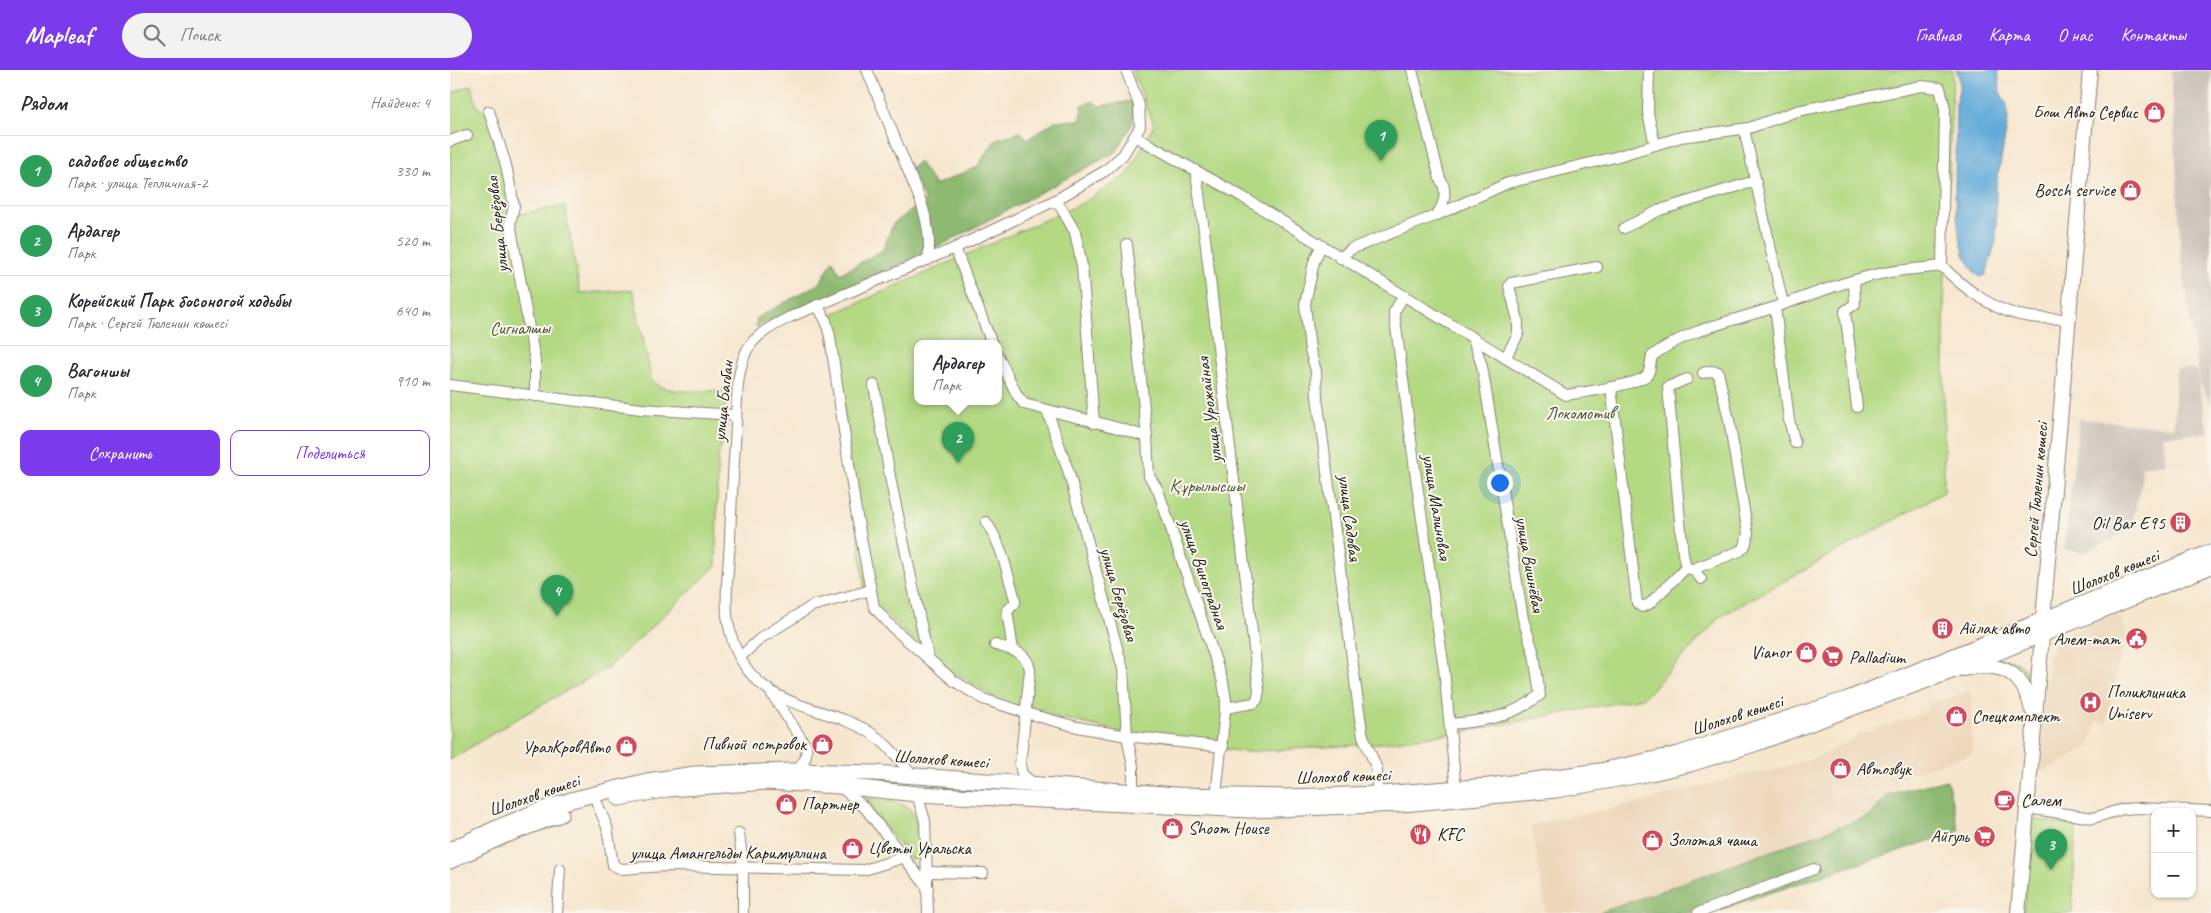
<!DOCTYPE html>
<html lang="ru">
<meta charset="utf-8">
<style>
body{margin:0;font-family:Caveat,sans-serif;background:#f2f2f3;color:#2b2b33}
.controls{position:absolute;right:15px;bottom:15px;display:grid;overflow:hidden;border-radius:10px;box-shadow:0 1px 4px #0004}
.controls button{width:45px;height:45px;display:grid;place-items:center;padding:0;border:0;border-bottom:1px solid #e1e1e2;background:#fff;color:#2b2b33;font:25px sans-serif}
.you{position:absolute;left:1049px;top:412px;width:18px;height:18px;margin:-12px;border:4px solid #fff;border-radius:50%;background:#1a73e8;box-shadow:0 0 0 8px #1a73e833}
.badge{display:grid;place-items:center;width:32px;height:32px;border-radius:50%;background:#7c3aed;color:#fff;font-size:16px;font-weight:700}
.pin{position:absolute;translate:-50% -41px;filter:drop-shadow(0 1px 2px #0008)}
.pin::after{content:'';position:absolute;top:26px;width:18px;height:15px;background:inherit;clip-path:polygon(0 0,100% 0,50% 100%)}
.popup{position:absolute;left:464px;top:270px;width:88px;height:65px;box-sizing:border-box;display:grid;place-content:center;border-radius:10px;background:#fff;filter:drop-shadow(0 1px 4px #0005);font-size:16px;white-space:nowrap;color:#7c7c81}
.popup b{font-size:19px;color:#2b2b33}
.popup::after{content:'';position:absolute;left:50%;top:100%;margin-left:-10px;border:10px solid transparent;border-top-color:#fff}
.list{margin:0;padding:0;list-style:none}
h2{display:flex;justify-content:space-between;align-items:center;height:65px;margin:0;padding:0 20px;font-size:21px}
h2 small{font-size:16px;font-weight:400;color:#7c7c81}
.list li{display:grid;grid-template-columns:32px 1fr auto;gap:15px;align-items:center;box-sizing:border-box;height:70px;padding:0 20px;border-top:1px solid #e1e1e2}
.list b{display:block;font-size:19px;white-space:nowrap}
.list p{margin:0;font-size:16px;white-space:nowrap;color:#7c7c81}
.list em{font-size:16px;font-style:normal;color:#7c7c81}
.actions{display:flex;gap:10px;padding:15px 20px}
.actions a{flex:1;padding:11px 0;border:1px solid #7c3aed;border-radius:10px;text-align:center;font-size:18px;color:#7c3aed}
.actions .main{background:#7c3aed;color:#fff}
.icon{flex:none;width:28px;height:28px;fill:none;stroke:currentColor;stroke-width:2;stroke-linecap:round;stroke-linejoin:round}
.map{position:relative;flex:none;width:1761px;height:843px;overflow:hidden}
header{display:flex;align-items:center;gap:30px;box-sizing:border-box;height:70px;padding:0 25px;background:#7c3aed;color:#fff}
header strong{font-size:24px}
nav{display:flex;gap:28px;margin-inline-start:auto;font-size:18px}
.search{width:350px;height:45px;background:#f2f2f3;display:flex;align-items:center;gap:12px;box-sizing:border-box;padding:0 18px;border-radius:28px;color:#7c7c81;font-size:19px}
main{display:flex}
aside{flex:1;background:#fff}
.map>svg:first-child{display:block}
</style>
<header>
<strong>Mapleaf</strong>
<div class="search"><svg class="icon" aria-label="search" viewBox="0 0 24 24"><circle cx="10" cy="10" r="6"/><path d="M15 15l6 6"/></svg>Поиск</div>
<nav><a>Главная</a><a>Карта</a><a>О нас</a><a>Контакты</a></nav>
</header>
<main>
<aside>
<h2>Рядом<small>Найдено: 4</small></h2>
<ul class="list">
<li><span class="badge" style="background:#2e9e5b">1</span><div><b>садовое общество</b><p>Парк · улица Тепличная-2</p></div><em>330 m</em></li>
<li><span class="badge" style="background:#2e9e5b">2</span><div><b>Ардагер</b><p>Парк</p></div><em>520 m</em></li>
<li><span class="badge" style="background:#2e9e5b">3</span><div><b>Корейский Парк босоногой ходьбы</b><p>Парк · Сергей Тюленин көшесі</p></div><em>640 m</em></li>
<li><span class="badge" style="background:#2e9e5b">4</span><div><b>Вагоншы</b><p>Парк</p></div><em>910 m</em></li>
</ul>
<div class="actions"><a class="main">Сохранить</a><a>Поделиться</a></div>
</aside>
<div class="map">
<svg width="1761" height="843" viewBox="0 0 1761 843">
<rect width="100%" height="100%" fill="#fbf7ec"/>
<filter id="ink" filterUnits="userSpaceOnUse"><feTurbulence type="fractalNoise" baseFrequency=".02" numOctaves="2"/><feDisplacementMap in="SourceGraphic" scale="10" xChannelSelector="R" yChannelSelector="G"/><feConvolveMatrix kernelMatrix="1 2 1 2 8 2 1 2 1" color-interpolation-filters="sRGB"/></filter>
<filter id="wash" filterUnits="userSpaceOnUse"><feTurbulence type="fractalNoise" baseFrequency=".0096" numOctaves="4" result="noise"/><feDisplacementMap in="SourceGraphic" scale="20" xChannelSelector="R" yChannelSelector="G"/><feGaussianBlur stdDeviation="1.12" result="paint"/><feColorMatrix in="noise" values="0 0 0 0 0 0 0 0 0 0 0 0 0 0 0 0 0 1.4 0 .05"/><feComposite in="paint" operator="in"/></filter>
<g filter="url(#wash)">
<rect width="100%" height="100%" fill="#f6e6ce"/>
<g fill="#edd7bb">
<path d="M1668,543L1676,562L1656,652H1647L1639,676L1594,702L1587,697L1599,587L1602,578L1613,565Z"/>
<path d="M1521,621L1522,684L1445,708L1449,717L1439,722V729L1415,749L1189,843H1096L1081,755L1189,733L1300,703L1319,702L1376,684L1409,665L1474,643L1479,633Z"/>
</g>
<g fill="#ccc2b9">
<path d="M1721,0H1761V334L1750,313L1731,186Z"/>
<path d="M1726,299H1746L1758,363L1713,366L1716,394L1691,397L1692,411L1681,456L1663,469L1635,482L1614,480L1629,349L1724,357Z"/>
</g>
<g fill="#b3d983" stroke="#687a50" fill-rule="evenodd">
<path d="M682,0H1503L1494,234V422L1266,549L1264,554L1193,628L1012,662L923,674L794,682L692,667L556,635L478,586L415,523L383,244L633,133L678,104L704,55ZM468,274H548V332H468Z"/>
<path d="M21,15L28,38L43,42L59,94L69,144L115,136L130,223L183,220L202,311C215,325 255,320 275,321L277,355L268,387L266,496L160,596L63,651L0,690V24Z"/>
<path d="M1552,589C1569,590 1582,601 1581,620L1544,591Z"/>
<path d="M417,728C471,735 463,736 469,787L465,790L461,789L417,735Z"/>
<path d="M1582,749L1626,756L1622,843H1573Z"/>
</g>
<g fill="#8eb971" stroke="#556a46">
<path d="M643,31L649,36L683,31V53L666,82L488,177L474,168L472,185L306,257L307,248L370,213L383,190L390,204L433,180L443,154L475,131L460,98L469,92L485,115L527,97L546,69L571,62L578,69L605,51L631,50L632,36Z"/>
<path d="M1497,710L1509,761L1258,843H1149L1419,746L1439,724Z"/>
</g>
<path fill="#62aad9" stroke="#3f637a" d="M1506,0H1548L1550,22L1557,35L1558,50L1546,117V170L1536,205L1530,207L1525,203L1514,184L1509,164L1505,128L1506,30C1510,18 1511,11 1506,0Z"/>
</g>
<g filter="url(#ink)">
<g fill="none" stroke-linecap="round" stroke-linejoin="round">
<defs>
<g id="minor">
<path d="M417,0L471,132C477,151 481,169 478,190"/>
<path d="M962,0L990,109C998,120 994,134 987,145"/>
<path d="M1199,0L1198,43L1205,75"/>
<path d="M39,41L56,95L64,136L60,153L85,291V326"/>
<path d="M1294,59L1333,234"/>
<path d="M686,67L791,126L1116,325C1130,323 1191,314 1197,305C1201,301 1200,292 1202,286C1237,259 1284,251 1325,237C1365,224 1404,207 1446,201C1461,199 1477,198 1492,196"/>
<path d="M0,71L17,65"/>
<path d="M746,102L755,168L809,620L807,630L804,633L775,638"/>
<path d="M604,131L610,136L625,162L632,196L644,353"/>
<path d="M1174,158L1210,140L1305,111"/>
<path d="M677,174L697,367L699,406L708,420L773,612L776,631L766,726"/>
<path d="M871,176L864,192L855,234L860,280L866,301L867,327L910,648L913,666L927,699V724"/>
<path d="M505,178L542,274"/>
<path d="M890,188L901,179L987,145L1058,113L1165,87L1231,67L1299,58L1347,41L1471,16L1490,18L1495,39L1492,196C1514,219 1548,244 1581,247C1593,249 1606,248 1619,249"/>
<path d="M1404,211L1405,234L1395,241L1407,337"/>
<path d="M953,227L944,242L967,415L994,599L1006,719"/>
<path d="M367,235L376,251L380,267L406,441L424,537L443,558L504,611L533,629L583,645L627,657L677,666L773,677"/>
<path d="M1325,237L1339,350L1345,373"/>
<path d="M548,286L567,325L574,334C615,345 657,353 697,367"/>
<path d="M1055,288L1068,265V250L1059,216L1061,213L1147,197"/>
<path d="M0,315L191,339L286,345"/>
<path d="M424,315L441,412L478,588"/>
<path d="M1161,317L1187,533L1192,537L1199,534L1236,498L1243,499L1251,509"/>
<path d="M597,340L618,400L673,599L677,666L683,696V722"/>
<path d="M536,452C552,474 557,503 565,529V533L557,541L563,580"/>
<path d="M1236,498L1233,484L1218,317L1237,309"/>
<path d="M1243,499L1290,481L1295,476L1298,464L1279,350L1268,302L1260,301L1253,303"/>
<path d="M545,575C562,580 577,581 580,600L570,695L572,704L585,715"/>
<path d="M290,587L311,568L362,536L421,520"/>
<path d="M320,621L356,676C358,689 353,693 344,701"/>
<path d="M1001,654C1035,651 1062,647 1090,625L1084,584L1073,549L1032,296L1023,269"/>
<path d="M463,707C451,691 438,674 421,663C384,639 331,640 301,604C286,587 280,567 277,545C275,521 279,494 280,470C281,432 284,394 286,356C287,332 286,304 296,282C304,265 324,255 340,247L505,178L604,131L655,101L673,85L690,57L689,35L676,0"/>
<path d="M391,717L415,738L478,818"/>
<path d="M467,724L475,751L478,843"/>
<path d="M147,733L157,757L163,795L171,799L214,796L414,800L455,787"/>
<path d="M1576,738L1643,748L1673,739L1689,738L1761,741"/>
<path d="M289,763L293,797V843"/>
<path d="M478,802L533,803"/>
<path d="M107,843L110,799"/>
<path d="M1248,843L1364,799"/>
</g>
<g id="major">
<path d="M1593,549L1640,0"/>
<path d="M1513,599C1551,591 1573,601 1582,640"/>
<path d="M1568,843L1592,566"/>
</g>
<g id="highway">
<path d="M169,728L218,719L317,712L389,716L467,724L800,740L952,734L1106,720L1201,703L1240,694L1307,673L1499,602L1761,496"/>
<path d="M0,780L49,757L88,741L121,730L197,711L245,704L340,701L425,703L727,725L838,727L930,724L1039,716L1150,701L1229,684L1398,629L1761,482"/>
<path d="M0,791L51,767L111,744"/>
</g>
</defs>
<use href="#minor" stroke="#898175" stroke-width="12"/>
<use href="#major" stroke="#898175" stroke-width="16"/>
<use href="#highway" stroke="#898175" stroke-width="17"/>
<use href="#minor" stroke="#fff" stroke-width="10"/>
<use href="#major" stroke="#fff" stroke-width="14"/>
<use href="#highway" stroke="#fff" stroke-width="15"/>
</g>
</g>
<defs>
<symbol id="shop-disc" viewBox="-11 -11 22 22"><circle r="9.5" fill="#d1495b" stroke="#fbf7ec"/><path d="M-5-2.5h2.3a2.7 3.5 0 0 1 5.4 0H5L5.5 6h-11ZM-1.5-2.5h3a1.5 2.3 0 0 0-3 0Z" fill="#fff"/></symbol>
<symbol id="building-disc" viewBox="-11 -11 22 22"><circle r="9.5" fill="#d1495b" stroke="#fbf7ec"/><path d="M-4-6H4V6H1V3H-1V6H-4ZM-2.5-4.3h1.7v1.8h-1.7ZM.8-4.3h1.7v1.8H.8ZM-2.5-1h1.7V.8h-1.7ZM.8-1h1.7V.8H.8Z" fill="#fff"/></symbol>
<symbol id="civic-disc" viewBox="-11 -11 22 22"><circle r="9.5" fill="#d1495b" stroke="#fbf7ec"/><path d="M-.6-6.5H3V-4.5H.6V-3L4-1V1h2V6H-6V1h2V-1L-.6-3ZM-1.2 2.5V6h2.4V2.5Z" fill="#fff"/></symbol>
<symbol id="supermarket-disc" viewBox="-11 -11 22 22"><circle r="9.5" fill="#d1495b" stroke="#fbf7ec"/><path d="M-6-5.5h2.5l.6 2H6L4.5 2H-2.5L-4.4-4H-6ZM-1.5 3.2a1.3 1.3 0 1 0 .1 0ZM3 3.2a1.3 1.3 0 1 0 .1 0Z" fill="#fff"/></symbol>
<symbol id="hospital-disc" viewBox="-11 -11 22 22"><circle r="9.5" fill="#d1495b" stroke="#fbf7ec"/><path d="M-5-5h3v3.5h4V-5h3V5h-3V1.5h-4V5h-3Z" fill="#fff"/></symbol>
<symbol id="cafe-disc" viewBox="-11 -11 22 22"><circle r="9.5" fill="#d1495b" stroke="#fbf7ec"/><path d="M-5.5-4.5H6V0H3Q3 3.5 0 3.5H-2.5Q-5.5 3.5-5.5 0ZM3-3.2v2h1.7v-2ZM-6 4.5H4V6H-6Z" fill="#fff"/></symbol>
<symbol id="restaurant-disc" viewBox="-11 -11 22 22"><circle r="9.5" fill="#d1495b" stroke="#fbf7ec"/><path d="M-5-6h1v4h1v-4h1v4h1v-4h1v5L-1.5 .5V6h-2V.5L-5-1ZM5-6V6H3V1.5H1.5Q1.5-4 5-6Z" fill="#fff"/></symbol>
</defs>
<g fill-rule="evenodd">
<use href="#shop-disc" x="1692" y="30" width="25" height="25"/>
<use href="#shop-disc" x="1668" y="108" width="25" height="25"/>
<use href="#building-disc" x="1718" y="440" width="25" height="25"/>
<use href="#building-disc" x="1480" y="546" width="25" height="25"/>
<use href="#civic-disc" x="1674" y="556" width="25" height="25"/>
<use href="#shop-disc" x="1344" y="570" width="25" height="25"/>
<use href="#supermarket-disc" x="1370" y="574" width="25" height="25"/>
<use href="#hospital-disc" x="1628" y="620" width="25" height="25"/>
<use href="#shop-disc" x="1494" y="634" width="25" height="25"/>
<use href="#shop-disc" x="360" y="662" width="25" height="25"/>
<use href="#shop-disc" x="164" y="664" width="25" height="25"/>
<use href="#shop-disc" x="1378" y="686" width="25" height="25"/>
<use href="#cafe-disc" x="1542" y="718" width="25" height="25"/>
<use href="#shop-disc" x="324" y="722" width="25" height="25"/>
<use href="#shop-disc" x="710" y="746" width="25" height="25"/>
<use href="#restaurant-disc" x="958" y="752" width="25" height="25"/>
<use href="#supermarket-disc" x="1522" y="754" width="25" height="25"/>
<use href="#shop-disc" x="1190" y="758" width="25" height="25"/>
<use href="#shop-disc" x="390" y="766" width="25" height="25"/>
</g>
<g text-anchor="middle" stroke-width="4" stroke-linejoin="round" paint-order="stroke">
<g font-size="18" fill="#1c1c1c" stroke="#fbf7ec" text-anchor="start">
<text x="1688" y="48" text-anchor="end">Бош Авто Сервис</text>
<text x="1665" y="126" text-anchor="end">Bosch service</text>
<text x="1715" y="459" text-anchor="end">Oil Bar E95</text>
<text x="1509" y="564">Айлак авто</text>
<text x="1670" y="575" text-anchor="end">Алем-тат</text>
<text x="1341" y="588" text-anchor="end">Vianor</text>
<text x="1399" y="593">Palladium</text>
<text x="1657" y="628">Поликлиника<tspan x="1657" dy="21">Uniserv</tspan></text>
<text x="1522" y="652">Спецкомплект</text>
<text x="356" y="680" text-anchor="end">Пивной островок</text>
<text x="160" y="683" text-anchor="end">УралКровАвто</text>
<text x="1406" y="705">Автозвук</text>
<text x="1571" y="736">Салем</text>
<text x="352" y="740">Партнер</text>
<text x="738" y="764">Shoom House</text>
<text x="987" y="770">KFC</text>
<text x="1519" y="772" text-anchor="end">Айгуль</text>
<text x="1218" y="776">Золотая чаша</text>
<text x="418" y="784">Цветы Уральска</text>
</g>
<g font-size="18" fill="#1c1c1c" stroke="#fbf7ec">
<text transform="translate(47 155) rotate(-96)" y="6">улица Берёзовая</text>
<text transform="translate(273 331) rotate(-84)" y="6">улица Багбан</text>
<text transform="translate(759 340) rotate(-97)" y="6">улица Урожайная</text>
<text transform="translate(1586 420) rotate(-85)" y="6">Сергей Тюленин көшесі</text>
<text transform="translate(987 437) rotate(81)" y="6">улица Малиновая</text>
<text transform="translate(900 448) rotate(83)" y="6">улица Садовая</text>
<text transform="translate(1080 494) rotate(80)" y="6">улица Вишнёвая</text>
<text transform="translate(1664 502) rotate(-22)" y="6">Шолохов көшесі</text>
<text transform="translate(754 504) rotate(71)" y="6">улица Виноградная</text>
<text transform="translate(669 524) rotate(74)" y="6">улица Берёзовая</text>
<text transform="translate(1287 645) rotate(-18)" y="6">Шолохов көшесі</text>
<text transform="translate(491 689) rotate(4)" y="6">Шолохов көшесі</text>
<text transform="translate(893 706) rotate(-2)" y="6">Шолохов көшесі</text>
<text transform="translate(84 725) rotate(-19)" y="6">Шолохов көшесі</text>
<text x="278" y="789">улица Амангельды Каримуллина</text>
</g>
<g font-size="18" fill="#49553b" stroke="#fbf7ec">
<text x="70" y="264">Сигналшы</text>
<text x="1130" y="349">Локомотив</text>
<text x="757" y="422">Құрылысшы</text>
</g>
</g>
</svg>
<div class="controls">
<button>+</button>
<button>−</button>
</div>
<div class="you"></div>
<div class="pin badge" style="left:931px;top:91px;background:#2e9e5b">1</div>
<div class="pin badge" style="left:508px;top:393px;background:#2e9e5b">2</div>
<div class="popup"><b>Ардагер</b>Парк</div>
<div class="pin badge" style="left:1601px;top:800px;background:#2e9e5b">3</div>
<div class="pin badge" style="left:107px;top:546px;background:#2e9e5b">4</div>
</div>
</main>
